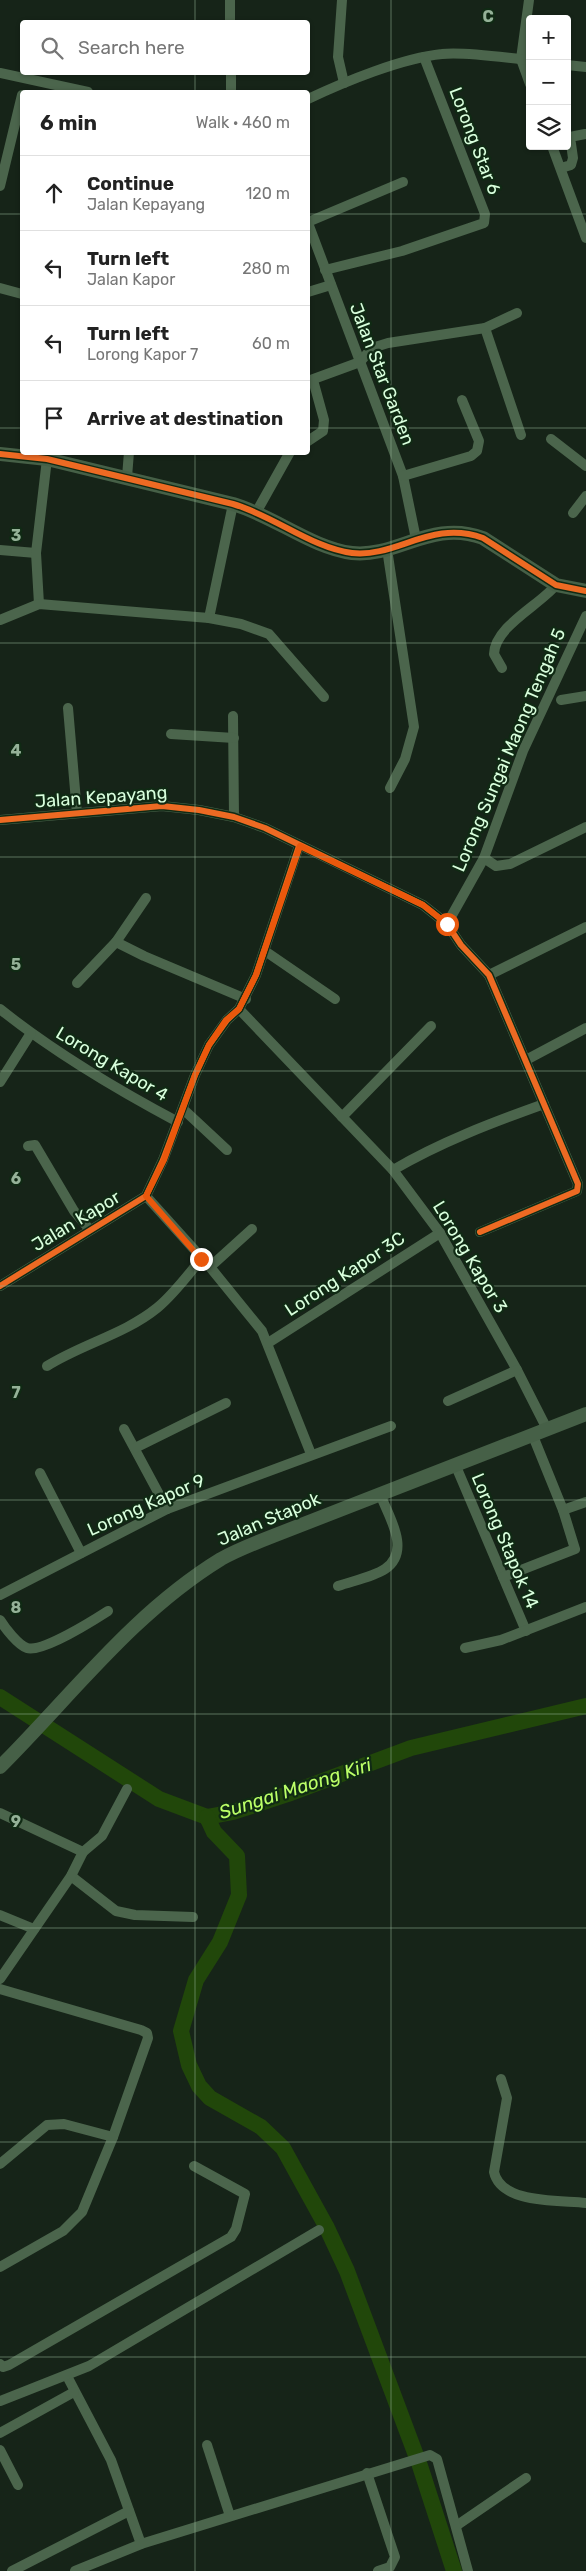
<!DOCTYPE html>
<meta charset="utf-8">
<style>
body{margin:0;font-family:Rubik,sans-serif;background:#f2f2f2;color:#222}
.controls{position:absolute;right:15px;top:15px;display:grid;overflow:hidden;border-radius:5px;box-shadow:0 1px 4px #0004}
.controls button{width:45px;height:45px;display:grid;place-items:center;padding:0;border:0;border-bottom:1px solid #e0e0e0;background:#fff;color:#222;font:25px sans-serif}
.stop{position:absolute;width:15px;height:15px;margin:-11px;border:4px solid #ea580c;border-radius:50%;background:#fff}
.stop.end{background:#ea580c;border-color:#fff;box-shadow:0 1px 5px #0008}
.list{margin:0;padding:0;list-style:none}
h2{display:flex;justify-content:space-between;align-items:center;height:65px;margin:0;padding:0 20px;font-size:21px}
h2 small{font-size:16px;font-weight:400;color:#767676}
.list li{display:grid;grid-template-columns:32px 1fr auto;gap:15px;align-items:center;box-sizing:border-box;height:75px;padding:0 20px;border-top:1px solid #e0e0e0}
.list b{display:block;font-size:19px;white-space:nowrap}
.list p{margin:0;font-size:16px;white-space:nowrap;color:#767676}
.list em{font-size:16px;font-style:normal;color:#767676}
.icon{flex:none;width:28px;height:28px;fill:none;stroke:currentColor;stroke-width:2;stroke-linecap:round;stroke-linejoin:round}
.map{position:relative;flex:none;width:586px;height:2571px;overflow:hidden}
.search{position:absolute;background:#fff;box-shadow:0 1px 4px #0004;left:20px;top:20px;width:290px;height:55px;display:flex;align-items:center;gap:12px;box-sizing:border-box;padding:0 18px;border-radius:5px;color:#767676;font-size:19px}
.panel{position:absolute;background:#fff;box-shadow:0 1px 4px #0004;left:20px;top:90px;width:290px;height:365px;border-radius:5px}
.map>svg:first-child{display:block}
</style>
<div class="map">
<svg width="586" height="2571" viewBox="0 0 586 2571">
<rect width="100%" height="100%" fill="#162418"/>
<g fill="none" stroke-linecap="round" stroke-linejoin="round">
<g stroke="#21470a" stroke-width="16">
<path d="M0,1697L159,1799L207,1817L233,1812L288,1794L411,1748L586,1706"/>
<path d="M207,1817L214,1832L237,1856L239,1895L220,1942L196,1980L181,2031L189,2065L199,2086L210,2098L261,2127L283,2148L326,2226L347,2271L420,2466L454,2571"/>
</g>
<g stroke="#4b654c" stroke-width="10">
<path d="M230,0V22"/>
<path d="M342,0L338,57L344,83"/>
<path d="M529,0L521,59L530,84"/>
<path d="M567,65L586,67"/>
<path d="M231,72V92"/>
<path d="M0,73L88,92"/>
<path d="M308,99C344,82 402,58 442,54C463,51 507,58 530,60"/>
<path d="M552,146L586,238"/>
<path d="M561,168L571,165L573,158L570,137L585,134"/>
<path d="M0,186L22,95"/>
<path d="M308,222L403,182"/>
<path d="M308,223L403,476L416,539"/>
<path d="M325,270L402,251L484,223L485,214L424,57"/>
<path d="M0,288L22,294"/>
<path d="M308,292L331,285"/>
<path d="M485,328L521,435"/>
<path d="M308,381L360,362L372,348L388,343L485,328L517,313"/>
<path d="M551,439L586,466"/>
<path d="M308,441L323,431L324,420L313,380"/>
<path d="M403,476L471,456L477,451L479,441L462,400"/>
<path d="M127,477L129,452"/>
<path d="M257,511L290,452"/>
<path d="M573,513L586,496"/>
<path d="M387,549L414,727L405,759L390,788"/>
<path d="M0,550L36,553"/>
<path d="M39,604L36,553L47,459"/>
<path d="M209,618L233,504"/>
<path d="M0,620L39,604L209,618L241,624L269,634L324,697"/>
<path d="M502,668L494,654C495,626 540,605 556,585"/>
<path d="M561,700L586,696"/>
<path d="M68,708L77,813"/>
<path d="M233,716L234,817"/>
<path d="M171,734L234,738"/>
<path d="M0,820L162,806L199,810L234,817L265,828L423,905L447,924L461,945L489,975L578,1184L577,1191L480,1232"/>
<path d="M484,858L496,866L510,864L586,827"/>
<path d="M447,924L484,858L523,751L586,616"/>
<path d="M116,942L144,956L246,999"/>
<path d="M265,951L335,999"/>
<path d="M489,975L586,927"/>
<path d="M77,983L116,942L146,898"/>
<path d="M0,1009C55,1053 116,1089 178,1122"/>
<path d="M239,1009L393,1170L440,1233L517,1370L547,1429"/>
<path d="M526,1060L586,1028"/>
<path d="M0,1082L31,1033"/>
<path d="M183,1109L227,1150"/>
<path d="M342,1117L431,1026"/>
<path d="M28,1146L35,1145L74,1211L90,1230"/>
<path d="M393,1170C441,1142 491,1123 544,1104"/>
<path d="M146,1196L210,1267L262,1331L311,1454"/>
<path d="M210,1267L252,1229"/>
<path d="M0,1286L146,1196L163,1160L195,1075L209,1045L227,1020L239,1009L256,975L299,846"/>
<path d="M268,1343L440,1233"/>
<path d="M47,1366C82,1344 125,1334 157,1308C174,1294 187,1276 201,1259"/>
<path d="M448,1401L517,1370"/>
<path d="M124,1429L167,1509"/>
<path d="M135,1448L226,1403"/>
<path d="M455,1464L526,1631"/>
<path d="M40,1473L81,1553"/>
<path d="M563,1510L586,1502"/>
<path d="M503,1577L575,1549L563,1510L533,1436"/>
<path d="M338,1586C352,1581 373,1577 385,1569C412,1551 388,1515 380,1494"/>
<path d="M0,1595L167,1509L391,1426"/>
<path d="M0,1620C5,1628 18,1645 27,1648C42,1653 94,1620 108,1611"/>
<path d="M465,1648L501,1640L586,1607"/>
<path d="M0,1813L83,1852"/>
<path d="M71,1876L116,1911L135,1915L193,1917"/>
<path d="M0,1915L34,1929"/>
<path d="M0,1979L71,1876L83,1852L102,1836L127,1789"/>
<path d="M0,1989L141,2030L147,2033L148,2038L113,2137L82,2212L63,2231L0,2267"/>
<path d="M501,2079L507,2098L494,2172C501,2204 559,2200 586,2203"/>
<path d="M0,2164L47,2125L64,2124L113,2137"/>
<path d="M0,2364L3,2367L9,2365L231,2237L236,2229L245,2194L194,2166"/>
<path d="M67,2376L111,2460L141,2544"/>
<path d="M0,2401L89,2366L319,2230"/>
<path d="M0,2433L74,2392"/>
<path d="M207,2445L230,2516"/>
<path d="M0,2450L18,2485"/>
<path d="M367,2473L395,2557L390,2567L378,2571"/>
<path d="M456,2526L526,2478"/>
<path d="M12,2571L129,2511"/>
<path d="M75,2571L141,2544L430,2455L437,2459L468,2571"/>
</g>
<g stroke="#466047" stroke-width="14">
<path d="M0,454L47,459L233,504C274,516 312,548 352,553C397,558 431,519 483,538L556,585L586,591"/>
<path d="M0,1767C72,1695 133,1613 221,1559C237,1550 255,1543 273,1536L586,1414"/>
</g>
<defs>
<g id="cycleway">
<path d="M0,454L47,459L233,504C274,516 312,548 352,553C397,558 431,519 483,538L556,585L586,591"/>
<path d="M0,820L162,806L199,810L234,817L265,828L423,905L447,924L461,945L489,975L578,1184L577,1191L480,1232"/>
<path d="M0,1286L146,1196L163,1160L195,1075L209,1045L227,1020L239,1009L256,975L299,846"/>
</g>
</defs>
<use href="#cycleway" stroke="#102a14" stroke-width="9"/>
<use href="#cycleway" stroke="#ed6a23" stroke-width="6"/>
</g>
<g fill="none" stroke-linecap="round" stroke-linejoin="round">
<path stroke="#ea580c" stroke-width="6" d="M201,1259L146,1196L164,1160L195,1075L209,1045L226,1020L239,1009L256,975L300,846L423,905L447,924"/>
</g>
<path fill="none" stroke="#95b298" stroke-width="1" stroke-opacity="0.55" d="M195,0V22M391,0V2571M195,72V92M0,214H22M308,214H586M0,428H22M308,428H586M195,452V2571M0,643H586M0,857H586M0,1071H586M0,1286H586M0,1500H586M0,1714H586M0,1928H586M0,2142H586M0,2357H586"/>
<g text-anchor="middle" stroke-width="4.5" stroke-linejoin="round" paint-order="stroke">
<g font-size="18" fill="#d9ffdd" stroke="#102a14">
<text transform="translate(475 141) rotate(69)" y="6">Lorong Star 6</text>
<text transform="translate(382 374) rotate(69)" y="6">Jalan Star Garden</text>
<text transform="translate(509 750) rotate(-67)" y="6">Lorong Sungai Maong Tengah 5</text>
<text transform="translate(101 797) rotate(-4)" y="6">Jalan Kepayang</text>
<text transform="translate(112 1064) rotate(31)" y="6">Lorong Kapor 4</text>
<text transform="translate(76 1221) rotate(-31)" y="6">Jalan Kapor</text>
<text transform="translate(470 1257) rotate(59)" y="6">Lorong Kapor 3</text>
<text transform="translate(345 1274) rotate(-33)" y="6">Lorong Kapor 3C</text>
<text transform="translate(146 1505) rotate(-24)" y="6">Lorong Kapor 9</text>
<text transform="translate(269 1519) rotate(-23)" y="6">Jalan Stapok</text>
<text transform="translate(505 1541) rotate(67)" y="6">Lorong Stapok 14</text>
</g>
<g font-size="19" font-style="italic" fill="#bbff67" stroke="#102a14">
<text transform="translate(295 1788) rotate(-18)" y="7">Sungai Maong Kiri</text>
</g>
</g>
<g font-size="16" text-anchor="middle" font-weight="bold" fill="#95b298" stroke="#102a14" stroke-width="4.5" stroke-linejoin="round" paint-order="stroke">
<text x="488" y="22">C</text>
<text x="16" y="541">3</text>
<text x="16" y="756">4</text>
<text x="16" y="970">5</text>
<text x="16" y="1184">6</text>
<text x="16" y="1398">7</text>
<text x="16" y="1613">8</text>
<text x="16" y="1827">9</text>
</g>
</svg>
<div class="controls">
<button>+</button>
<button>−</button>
<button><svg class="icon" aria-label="layers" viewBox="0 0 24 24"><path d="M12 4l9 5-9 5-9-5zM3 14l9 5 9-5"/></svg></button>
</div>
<div class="stop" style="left:447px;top:924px"></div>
<div class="stop end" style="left:201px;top:1259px"></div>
<div class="search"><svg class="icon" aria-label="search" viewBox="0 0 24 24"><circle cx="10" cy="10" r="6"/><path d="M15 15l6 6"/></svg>Search here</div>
<section class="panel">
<h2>6 min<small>Walk · 460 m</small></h2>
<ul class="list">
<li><svg class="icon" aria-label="ahead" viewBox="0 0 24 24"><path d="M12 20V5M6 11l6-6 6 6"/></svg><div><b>Continue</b><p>Jalan Kepayang</p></div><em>120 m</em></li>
<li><svg class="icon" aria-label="left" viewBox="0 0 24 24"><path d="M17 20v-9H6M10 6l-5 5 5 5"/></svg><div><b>Turn left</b><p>Jalan Kapor</p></div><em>280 m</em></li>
<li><svg class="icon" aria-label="left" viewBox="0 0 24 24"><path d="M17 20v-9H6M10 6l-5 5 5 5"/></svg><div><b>Turn left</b><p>Lorong Kapor 7</p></div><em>60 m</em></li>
<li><svg class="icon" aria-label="arrive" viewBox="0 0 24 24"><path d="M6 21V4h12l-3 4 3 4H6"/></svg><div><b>Arrive at destination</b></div></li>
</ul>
</section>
</div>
